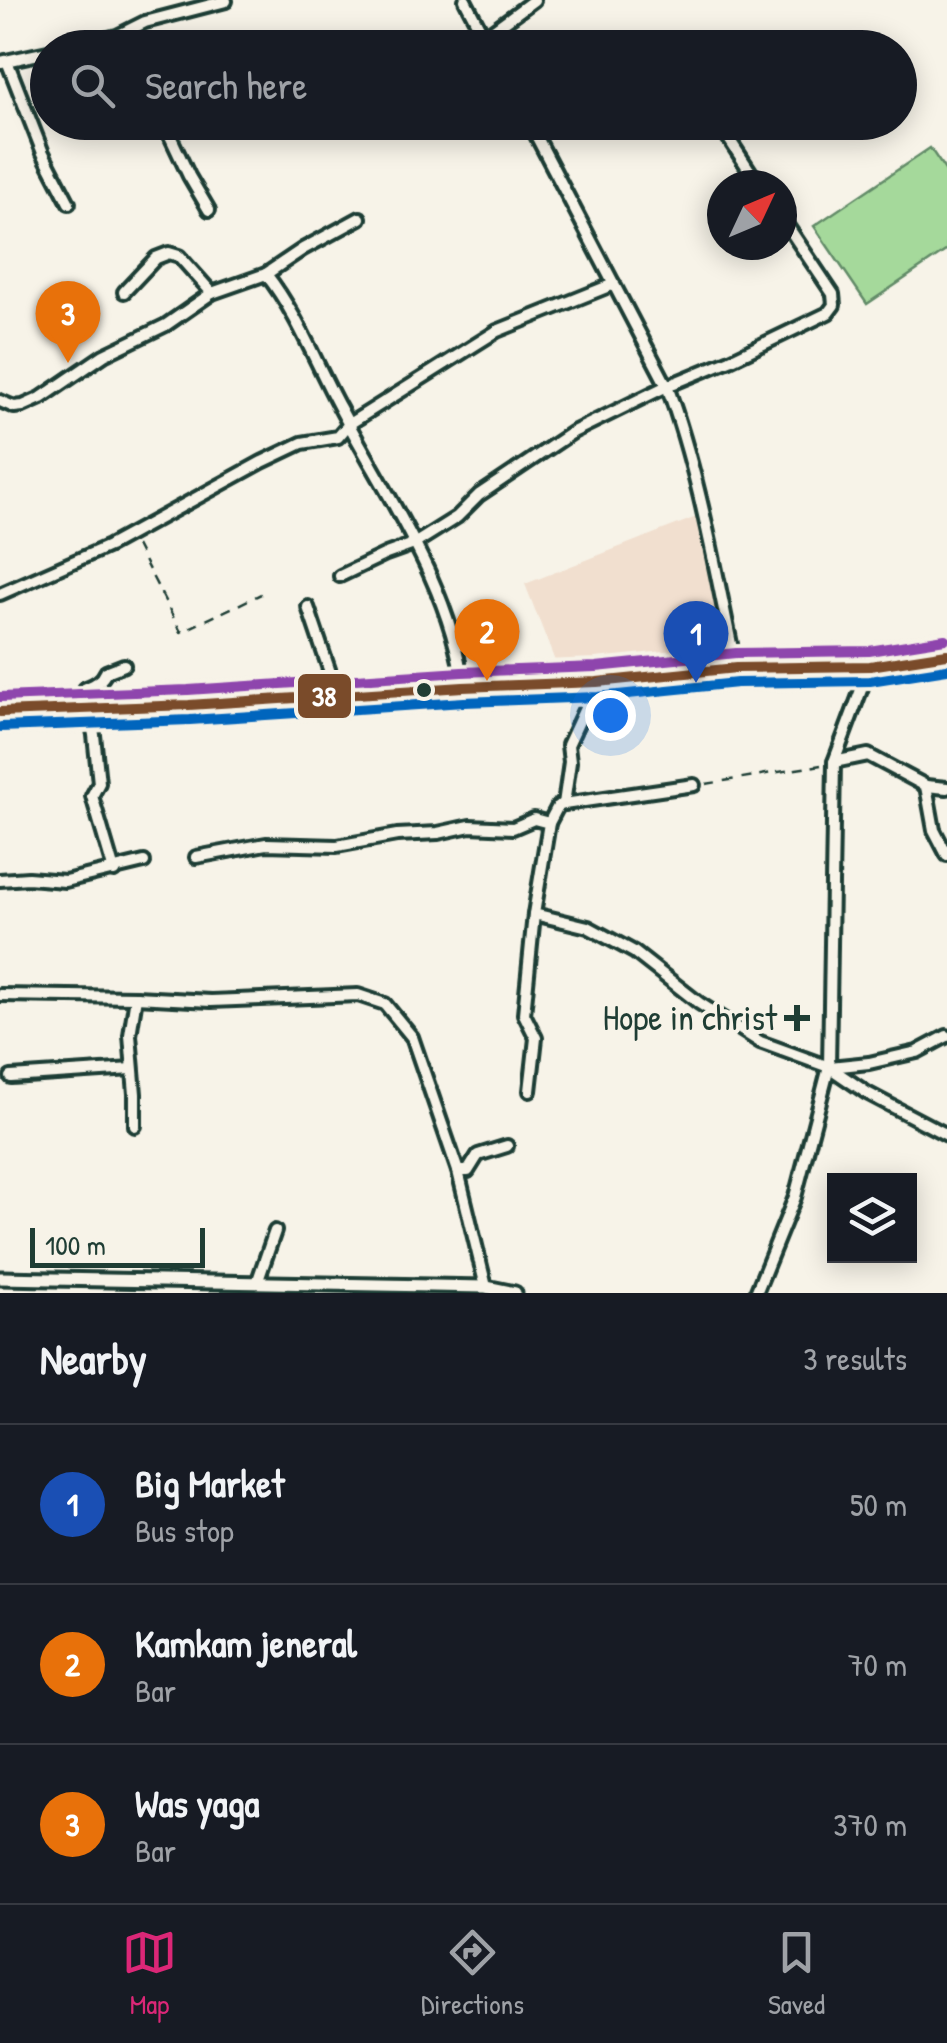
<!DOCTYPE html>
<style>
body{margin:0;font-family:"Patrick Hand",sans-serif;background:#242831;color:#f1f3f6}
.controls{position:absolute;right:30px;bottom:30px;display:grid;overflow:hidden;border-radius:0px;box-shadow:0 5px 25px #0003}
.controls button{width:90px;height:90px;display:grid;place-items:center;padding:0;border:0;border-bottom:2px solid #363941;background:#171b24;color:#f1f3f6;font:50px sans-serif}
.compass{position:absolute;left:707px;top:170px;width:90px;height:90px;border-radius:50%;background:#171b24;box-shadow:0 5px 25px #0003;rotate:46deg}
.scale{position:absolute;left:30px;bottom:25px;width:175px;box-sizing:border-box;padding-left:10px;border:5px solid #1f3d34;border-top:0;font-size:28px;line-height:35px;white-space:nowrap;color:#1f3d34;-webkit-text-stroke:8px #f7f3e8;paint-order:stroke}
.you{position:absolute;left:610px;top:715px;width:35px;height:35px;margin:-25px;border:8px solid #fff;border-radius:50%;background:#1a73e8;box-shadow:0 0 0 15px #1a73e833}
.badge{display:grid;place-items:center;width:65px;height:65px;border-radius:50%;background:#db2777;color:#fff;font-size:32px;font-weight:700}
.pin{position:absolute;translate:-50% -82px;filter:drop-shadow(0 2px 5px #0008)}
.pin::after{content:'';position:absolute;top:52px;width:35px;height:30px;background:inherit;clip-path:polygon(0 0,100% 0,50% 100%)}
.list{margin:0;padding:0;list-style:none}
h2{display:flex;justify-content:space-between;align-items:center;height:130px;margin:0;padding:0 40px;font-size:42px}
h2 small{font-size:32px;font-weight:400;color:#9ea1a6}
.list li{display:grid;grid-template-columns:65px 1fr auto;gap:30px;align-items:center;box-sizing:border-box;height:160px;padding:0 40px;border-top:2px solid #363941}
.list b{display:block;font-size:38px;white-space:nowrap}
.list p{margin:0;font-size:32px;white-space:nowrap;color:#9ea1a6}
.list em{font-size:32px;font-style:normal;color:#9ea1a6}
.icon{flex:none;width:55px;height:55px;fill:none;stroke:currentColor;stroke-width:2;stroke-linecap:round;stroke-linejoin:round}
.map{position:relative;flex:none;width:947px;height:1293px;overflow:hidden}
.search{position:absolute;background:#171b24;box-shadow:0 5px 25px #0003;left:30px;right:30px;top:30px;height:110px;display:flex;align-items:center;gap:25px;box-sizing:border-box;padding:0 35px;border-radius:55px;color:#9ea1a6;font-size:38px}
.sheet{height:610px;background:#171b24}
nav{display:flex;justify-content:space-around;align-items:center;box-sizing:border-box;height:140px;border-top:2px solid #363941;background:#171b24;font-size:28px;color:#9ea1a6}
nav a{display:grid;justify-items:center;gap:5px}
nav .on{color:#db2777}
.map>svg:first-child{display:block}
</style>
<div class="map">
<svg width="947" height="1293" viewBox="0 0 947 1293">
<rect width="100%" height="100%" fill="#f7f3e8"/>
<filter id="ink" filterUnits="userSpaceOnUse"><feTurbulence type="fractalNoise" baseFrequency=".01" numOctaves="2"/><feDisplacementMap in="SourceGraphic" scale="20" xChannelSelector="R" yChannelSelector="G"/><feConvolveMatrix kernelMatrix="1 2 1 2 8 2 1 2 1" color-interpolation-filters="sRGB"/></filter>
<g filter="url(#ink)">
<path fill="#f1dfcf" d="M704,514L728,675L565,687L525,584Z"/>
<path fill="#a5d99b" stroke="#628b68" stroke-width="2.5" d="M930,148L947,173V250L867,304L814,226Z"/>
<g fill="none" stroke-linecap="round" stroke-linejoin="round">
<defs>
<g id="minor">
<path d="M465,0L490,48"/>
<path d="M484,37L534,0"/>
<path d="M66,48L117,36L145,22L226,1L225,0"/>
<path d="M7,61L43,153L69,203"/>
<path d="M1,62L48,52"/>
<path d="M146,122L150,127L166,122"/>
<path d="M529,122L667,386C700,476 716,574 736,668"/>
<path d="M718,122L759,185"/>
<path d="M164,123L189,176L209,210"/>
<path d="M266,274L303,249L360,218"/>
<path d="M124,292L156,258L169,253L179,256L212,293"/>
<path d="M0,401L14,407L23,406L41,398L104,355L166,325L212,293L266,274C298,315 315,362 340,408C386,496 452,587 463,687"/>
<path d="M340,576L386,554L414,544L457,517L479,495L573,432L667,386L730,360L828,313L834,305L833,294L782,218"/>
<path d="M0,594L109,546L262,462L302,443L338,437L349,424L497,331L614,284"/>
<path d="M308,607L338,696"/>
<path d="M834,762L868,755L926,786L947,788"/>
<path d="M926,786L934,830L947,855"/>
<path d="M564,804L570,762L568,745L597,682"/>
<path d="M549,823L558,806L564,804L694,785"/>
<path d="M196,857L266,844L337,846L397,835L438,833L470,826L513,828L534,819L549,823L534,914L588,927L634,952L699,1003L760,1042L829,1067L867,1093L947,1135"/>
<path d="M114,871L92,796L99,783L94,735L91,720L79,706L84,689C93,685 102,682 106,672L124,665"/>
<path d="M0,880L28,878L65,881L144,862"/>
<path d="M0,995L136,997L211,1001L358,995L385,1004L412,1037L458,1171L486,1287"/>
<path d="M830,1067L869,1063L917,1052L947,1036"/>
<path d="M11,1077L132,1069"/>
<path d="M530,1091L536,1038L524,1014L534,914"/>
<path d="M135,1126V1094L130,1035L136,997"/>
<path d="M458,1171H468L478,1155L507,1146"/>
<path d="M257,1283L275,1231"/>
<path d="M756,1293L795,1197L829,1067L834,762L870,666"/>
</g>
<g id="tertiary">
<path d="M0,712L189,705L463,687L597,682L736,668L870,666L947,654"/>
<path d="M0,1278L486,1287L515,1293"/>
</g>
</defs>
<use href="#minor" stroke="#1f3d34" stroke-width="18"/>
<use href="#tertiary" stroke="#1f3d34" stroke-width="19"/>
<g stroke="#1f3d34" stroke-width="2.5" stroke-dasharray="10 8" stroke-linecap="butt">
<path d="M136,545L181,632L261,594"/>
<path d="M706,784L821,765"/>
</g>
<use href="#minor" stroke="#f7f3e8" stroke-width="10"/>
<use href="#tertiary" stroke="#f7f3e8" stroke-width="11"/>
<defs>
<path id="bus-1" d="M0,712L189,705L463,687L597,682L736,668L870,666L947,654"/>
<path id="bus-2" d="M1,727L190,720L464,702L598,697L737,683L870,681L947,669"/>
<path id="bus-3" d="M0,697L188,690L462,672L596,667L736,653L869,651L945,639"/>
</defs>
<use href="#bus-1" stroke="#f7f3e8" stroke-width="18"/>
<use href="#bus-2" stroke="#f7f3e8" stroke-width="18"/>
<use href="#bus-3" stroke="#f7f3e8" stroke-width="18"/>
<use href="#bus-1" stroke="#7a4b2a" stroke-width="10"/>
<use href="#bus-2" stroke="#0065bd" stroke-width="10"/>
<use href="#bus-3" stroke="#8e44ad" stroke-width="10"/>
</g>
</g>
<g fill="#1f3d34" stroke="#f7f3e8" stroke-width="4">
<circle cx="424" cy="690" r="9"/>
<path d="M792 1003h10v10h10v10h-10v10h-10v-10h-10v-10h10z"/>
</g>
<g text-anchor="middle" stroke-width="8" stroke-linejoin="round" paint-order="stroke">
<g font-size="35" fill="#1f3d34" stroke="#f7f3e8" text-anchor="end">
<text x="777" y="1030">Hope in christ</text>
</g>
</g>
<rect stroke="#f7f3e8" stroke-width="4" x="296" y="672" width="57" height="48" rx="10" fill="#7a4b2a"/>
<g font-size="28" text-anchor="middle" font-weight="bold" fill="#fff">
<text x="324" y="706">38</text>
</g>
</svg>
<div class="controls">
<button><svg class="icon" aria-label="layers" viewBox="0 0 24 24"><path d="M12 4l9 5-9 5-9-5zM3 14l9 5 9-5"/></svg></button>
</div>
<svg class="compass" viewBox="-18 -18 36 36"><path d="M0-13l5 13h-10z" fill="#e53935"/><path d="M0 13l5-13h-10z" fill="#9ea1a6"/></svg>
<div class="scale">100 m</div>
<div class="you"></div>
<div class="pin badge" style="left:696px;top:683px;background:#1a4fb4">1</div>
<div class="pin badge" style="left:487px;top:681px;background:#e8710a">2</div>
<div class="pin badge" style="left:68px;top:363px;background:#e8710a">3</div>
<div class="search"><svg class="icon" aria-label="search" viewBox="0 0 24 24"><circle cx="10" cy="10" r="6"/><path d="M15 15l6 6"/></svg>Search here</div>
</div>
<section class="sheet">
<h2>Nearby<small>3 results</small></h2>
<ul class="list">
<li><span class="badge" style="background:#1a4fb4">1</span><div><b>Big Market</b><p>Bus stop</p></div><em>50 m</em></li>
<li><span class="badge" style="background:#e8710a">2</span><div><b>Kamkam jeneral</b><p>Bar</p></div><em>70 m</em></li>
<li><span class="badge" style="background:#e8710a">3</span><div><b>Was yaga</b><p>Bar</p></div><em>370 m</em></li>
</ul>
</section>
<nav>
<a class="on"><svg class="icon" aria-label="map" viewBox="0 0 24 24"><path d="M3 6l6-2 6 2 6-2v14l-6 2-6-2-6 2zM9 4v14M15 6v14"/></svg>Map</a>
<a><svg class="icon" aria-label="directions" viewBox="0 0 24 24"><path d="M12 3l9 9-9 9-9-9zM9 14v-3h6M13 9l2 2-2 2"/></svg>Directions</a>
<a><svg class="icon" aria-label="saved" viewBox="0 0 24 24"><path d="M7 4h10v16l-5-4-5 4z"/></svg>Saved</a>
</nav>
